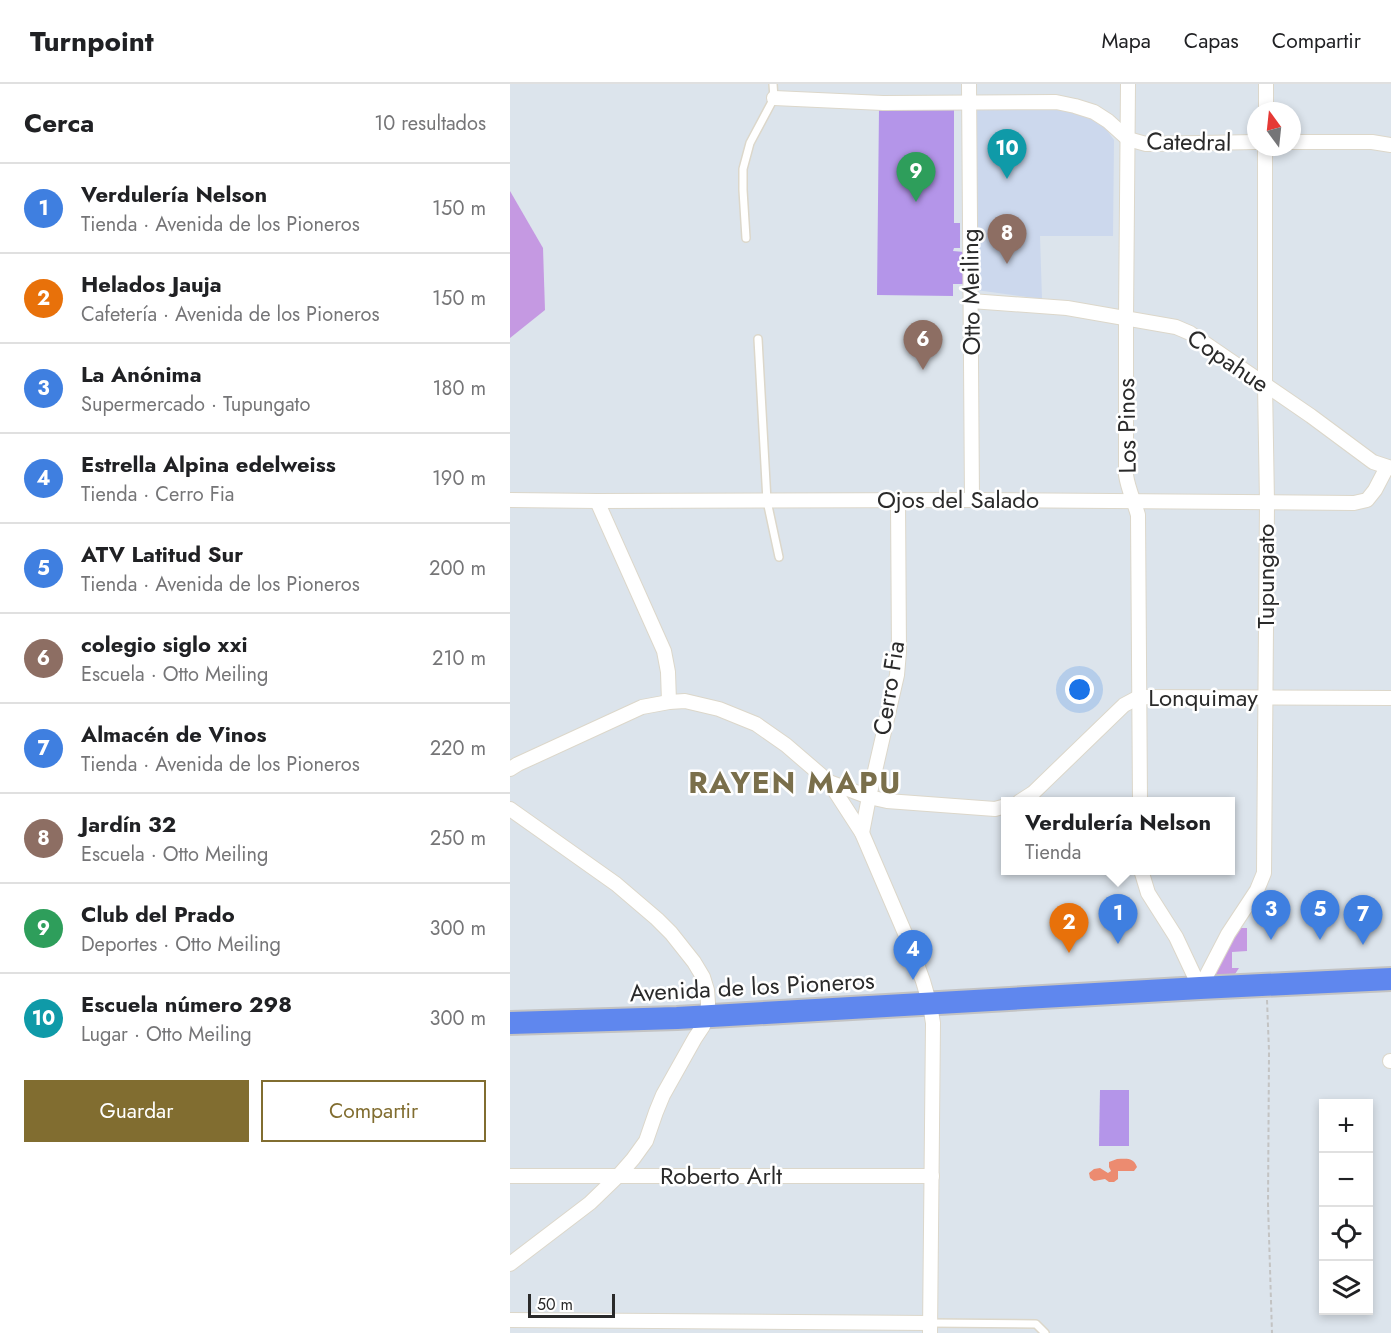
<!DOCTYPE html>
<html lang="es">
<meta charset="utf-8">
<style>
body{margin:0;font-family:Jost,sans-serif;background:#f2f2f2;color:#202124}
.controls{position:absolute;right:18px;bottom:18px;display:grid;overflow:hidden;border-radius:0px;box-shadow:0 3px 9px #0003}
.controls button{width:54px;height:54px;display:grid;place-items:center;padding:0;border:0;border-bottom:2px solid #e0e0e0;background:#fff;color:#202124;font:30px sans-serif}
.compass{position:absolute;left:737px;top:18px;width:54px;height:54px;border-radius:50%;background:#fff;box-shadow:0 3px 9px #0003;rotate:345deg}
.scale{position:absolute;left:18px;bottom:15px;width:87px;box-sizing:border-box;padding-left:6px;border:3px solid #2a2a2a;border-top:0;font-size:16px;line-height:21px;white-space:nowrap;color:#2a2a2a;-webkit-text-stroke:4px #fff;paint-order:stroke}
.you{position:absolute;left:570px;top:606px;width:21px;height:21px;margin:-15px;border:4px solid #fff;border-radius:50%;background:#1a73e8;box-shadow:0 0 0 9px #1a73e833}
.badge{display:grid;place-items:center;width:39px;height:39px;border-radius:50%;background:#816d30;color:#fff;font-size:20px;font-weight:700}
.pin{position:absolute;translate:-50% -50px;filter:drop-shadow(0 2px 3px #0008)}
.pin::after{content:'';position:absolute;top:32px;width:21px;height:18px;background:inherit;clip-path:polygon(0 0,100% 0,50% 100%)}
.popup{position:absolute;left:491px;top:713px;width:234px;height:78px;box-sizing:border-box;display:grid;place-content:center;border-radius:0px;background:#fff;filter:drop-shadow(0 2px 4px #0005);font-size:20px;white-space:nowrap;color:#757577}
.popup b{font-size:22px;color:#202124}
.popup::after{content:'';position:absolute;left:50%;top:100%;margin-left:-12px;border:12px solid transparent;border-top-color:#fff}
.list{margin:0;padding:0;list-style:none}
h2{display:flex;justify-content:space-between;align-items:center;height:78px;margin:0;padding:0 24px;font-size:26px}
h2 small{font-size:20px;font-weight:400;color:#757577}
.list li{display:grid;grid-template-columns:39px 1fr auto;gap:18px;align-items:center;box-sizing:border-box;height:90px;padding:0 24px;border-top:2px solid #e0e0e0}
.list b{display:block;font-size:22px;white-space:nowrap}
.list p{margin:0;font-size:20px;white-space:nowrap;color:#757577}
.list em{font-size:20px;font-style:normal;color:#757577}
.actions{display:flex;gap:12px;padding:18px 24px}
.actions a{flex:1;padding:14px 0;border:2px solid #816d30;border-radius:0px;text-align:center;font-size:21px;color:#816d30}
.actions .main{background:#816d30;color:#fff}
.icon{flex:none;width:33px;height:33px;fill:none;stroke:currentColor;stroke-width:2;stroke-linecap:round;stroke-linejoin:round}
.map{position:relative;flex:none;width:881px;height:1249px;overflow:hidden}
header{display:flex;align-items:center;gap:36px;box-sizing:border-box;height:84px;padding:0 30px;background:#fff;border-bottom:2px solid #e0e0e0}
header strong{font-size:28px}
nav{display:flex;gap:33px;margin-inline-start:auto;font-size:21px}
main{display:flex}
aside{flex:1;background:#fff}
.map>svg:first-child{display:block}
</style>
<header>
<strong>Turnpoint</strong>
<nav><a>Mapa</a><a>Capas</a><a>Compartir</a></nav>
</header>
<main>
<aside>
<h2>Cerca<small>10 resultados</small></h2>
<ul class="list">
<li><span class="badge" style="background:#3f7fe0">1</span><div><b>Verdulería Nelson</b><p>Tienda · Avenida de los Pioneros</p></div><em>150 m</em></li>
<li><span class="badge" style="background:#e8710a">2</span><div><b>Helados Jauja</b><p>Cafetería · Avenida de los Pioneros</p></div><em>150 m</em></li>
<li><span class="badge" style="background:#3f7fe0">3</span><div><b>La Anónima</b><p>Supermercado · Tupungato</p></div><em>180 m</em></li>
<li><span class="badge" style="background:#3f7fe0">4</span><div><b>Estrella Alpina edelweiss</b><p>Tienda · Cerro Fia</p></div><em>190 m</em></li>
<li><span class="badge" style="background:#3f7fe0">5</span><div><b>ATV Latitud Sur</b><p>Tienda · Avenida de los Pioneros</p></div><em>200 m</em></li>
<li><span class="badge" style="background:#8d6e63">6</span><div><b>colegio siglo xxi</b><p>Escuela · Otto Meiling</p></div><em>210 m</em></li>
<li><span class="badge" style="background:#3f7fe0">7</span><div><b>Almacén de Vinos</b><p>Tienda · Avenida de los Pioneros</p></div><em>220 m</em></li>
<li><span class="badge" style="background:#8d6e63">8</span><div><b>Jardín 32</b><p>Escuela · Otto Meiling</p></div><em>250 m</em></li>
<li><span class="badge" style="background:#2e9e5b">9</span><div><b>Club del Prado</b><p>Deportes · Otto Meiling</p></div><em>300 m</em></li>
<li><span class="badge" style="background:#0f9aa8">10</span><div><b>Escuela número 298</b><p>Lugar · Otto Meiling</p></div><em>300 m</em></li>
</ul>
<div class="actions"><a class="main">Guardar</a><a>Compartir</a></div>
</aside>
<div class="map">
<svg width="881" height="1249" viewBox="0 0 881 1249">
<rect width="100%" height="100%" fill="#dce4ec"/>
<path fill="#ccd8ed" d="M461,22H553L581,33L594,42L604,56L603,152H530L532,215L466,206Z"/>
<g fill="#c599e2">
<path d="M0,107L33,164L35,226L0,254Z"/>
<path d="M728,844H737V867L722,868V884H729L723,893L708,898L702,890Z"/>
</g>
<g fill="#b495e9">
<path d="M369,25H444V139H450V164H444L443,167L454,168L453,200H443V212L367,211Z"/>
<path d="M590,1006H619V1062H589Z"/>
</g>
<path fill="#ec8b70" d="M607,1075C617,1075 623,1073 627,1083L624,1087H608V1095L604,1098H599L595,1095L584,1097L580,1094L579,1089L584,1085L590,1084L598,1089L601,1087L599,1083V1078Z"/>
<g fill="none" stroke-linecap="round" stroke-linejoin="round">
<defs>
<g id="service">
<path d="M236,154L233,106V85L240,59L264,14L263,0"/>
<path d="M248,255L257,417L269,473"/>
<path d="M420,1239L526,1240L535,1249"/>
</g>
<g id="minor">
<path d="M459,0L462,416"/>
<path d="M618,0L616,234V391C618,405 624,417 628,431L630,718"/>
<path d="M264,14L373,19L546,18L565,22L584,28L598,37L618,55L636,60L746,58"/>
<path d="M756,27V0"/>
<path d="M782,58H862L881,61"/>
<path d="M461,217L557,224L666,243L680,249L801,332L863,378L881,384"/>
<path d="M0,416L87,417L462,416L844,419L857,416L865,406L877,383"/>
<path d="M87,417L154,567L158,588L159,618"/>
<path d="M0,685L8,680L132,623L159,618L175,617L209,625L246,640L276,661L319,698L352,749L400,861L413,897L420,921L423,939L420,1249"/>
<path d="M319,698L359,713L377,717L485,725L496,722"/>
<path d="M509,718L523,709L614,621L629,613L881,614"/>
<path d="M0,725L106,800L147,835L161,849L184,878L193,893L197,906L198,919L197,933L193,942L185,954L153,1011L146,1028L136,1057L123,1075L109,1091L80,1119L0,1180"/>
<path d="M352,749L359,713L387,591L389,568L388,416"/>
<path d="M631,786L638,809L666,853L690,904"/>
<path d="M690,904L718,850L747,806L754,789L757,419L755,301V63"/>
<path d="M880,977H881"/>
<path d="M0,1092H422"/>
<path d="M0,1236L420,1239"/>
</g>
<path id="primary" d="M0,939L167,934L690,904L881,895"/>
</defs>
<use href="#service" stroke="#dcd7ca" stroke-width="10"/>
<use href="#minor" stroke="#dcd7ca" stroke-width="16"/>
<use href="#primary" stroke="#c3c3c3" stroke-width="26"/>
<path stroke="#c3c3c3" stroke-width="2" stroke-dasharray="4.5 3" stroke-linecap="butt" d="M757,916L759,967L758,1120L762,1249"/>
<use href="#service" stroke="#fff" stroke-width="7"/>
<use href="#minor" stroke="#fff" stroke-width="14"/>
<use href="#primary" stroke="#5f87ee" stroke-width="22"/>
</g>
<g text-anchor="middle" stroke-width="5" stroke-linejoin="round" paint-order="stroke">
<g font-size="24" fill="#2a2a2a" stroke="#fff">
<text transform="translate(679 58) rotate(1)" y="8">Catedral</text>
<text transform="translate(461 208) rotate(-91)" y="8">Otto Meiling</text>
<text transform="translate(718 277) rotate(34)" y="8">Copahue</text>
<text transform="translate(617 342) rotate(-91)" y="8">Los Pinos</text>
<text x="448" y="424">Ojos del Salado</text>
<text transform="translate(756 492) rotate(-90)" y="8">Tupungato</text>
<text transform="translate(379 604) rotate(-81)" y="8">Cerro Fia</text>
<text x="693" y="622">Lonquimay</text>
<text transform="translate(242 903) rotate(-3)" y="8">Avenida de los Pioneros</text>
<text x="211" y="1100">Roberto Arlt</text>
</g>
<g font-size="30" font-weight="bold" letter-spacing="1.5" fill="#7a6f4b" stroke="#fff">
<text x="285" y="709">RAYEN MAPU</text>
</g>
</g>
</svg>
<div class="controls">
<button>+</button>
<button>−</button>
<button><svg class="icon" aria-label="locate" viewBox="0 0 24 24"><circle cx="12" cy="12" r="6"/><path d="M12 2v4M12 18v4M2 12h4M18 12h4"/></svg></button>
<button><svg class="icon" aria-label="layers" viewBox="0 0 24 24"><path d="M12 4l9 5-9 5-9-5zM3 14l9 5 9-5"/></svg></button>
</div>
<svg class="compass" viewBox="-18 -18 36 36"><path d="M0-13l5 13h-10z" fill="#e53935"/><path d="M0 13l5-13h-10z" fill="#757577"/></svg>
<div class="scale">50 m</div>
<div class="you"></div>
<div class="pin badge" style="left:608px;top:860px;background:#3f7fe0">1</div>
<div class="popup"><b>Verdulería Nelson</b>Tienda</div>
<div class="pin badge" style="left:559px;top:869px;background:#e8710a">2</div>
<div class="pin badge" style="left:761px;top:856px;background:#3f7fe0">3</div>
<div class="pin badge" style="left:403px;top:896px;background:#3f7fe0">4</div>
<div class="pin badge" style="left:810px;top:856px;background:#3f7fe0">5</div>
<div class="pin badge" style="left:413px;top:286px;background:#8d6e63">6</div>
<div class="pin badge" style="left:853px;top:861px;background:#3f7fe0">7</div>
<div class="pin badge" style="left:497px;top:180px;background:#8d6e63">8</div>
<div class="pin badge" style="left:406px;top:118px;background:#2e9e5b">9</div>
<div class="pin badge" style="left:497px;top:95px;background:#0f9aa8">10</div>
</div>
</main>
